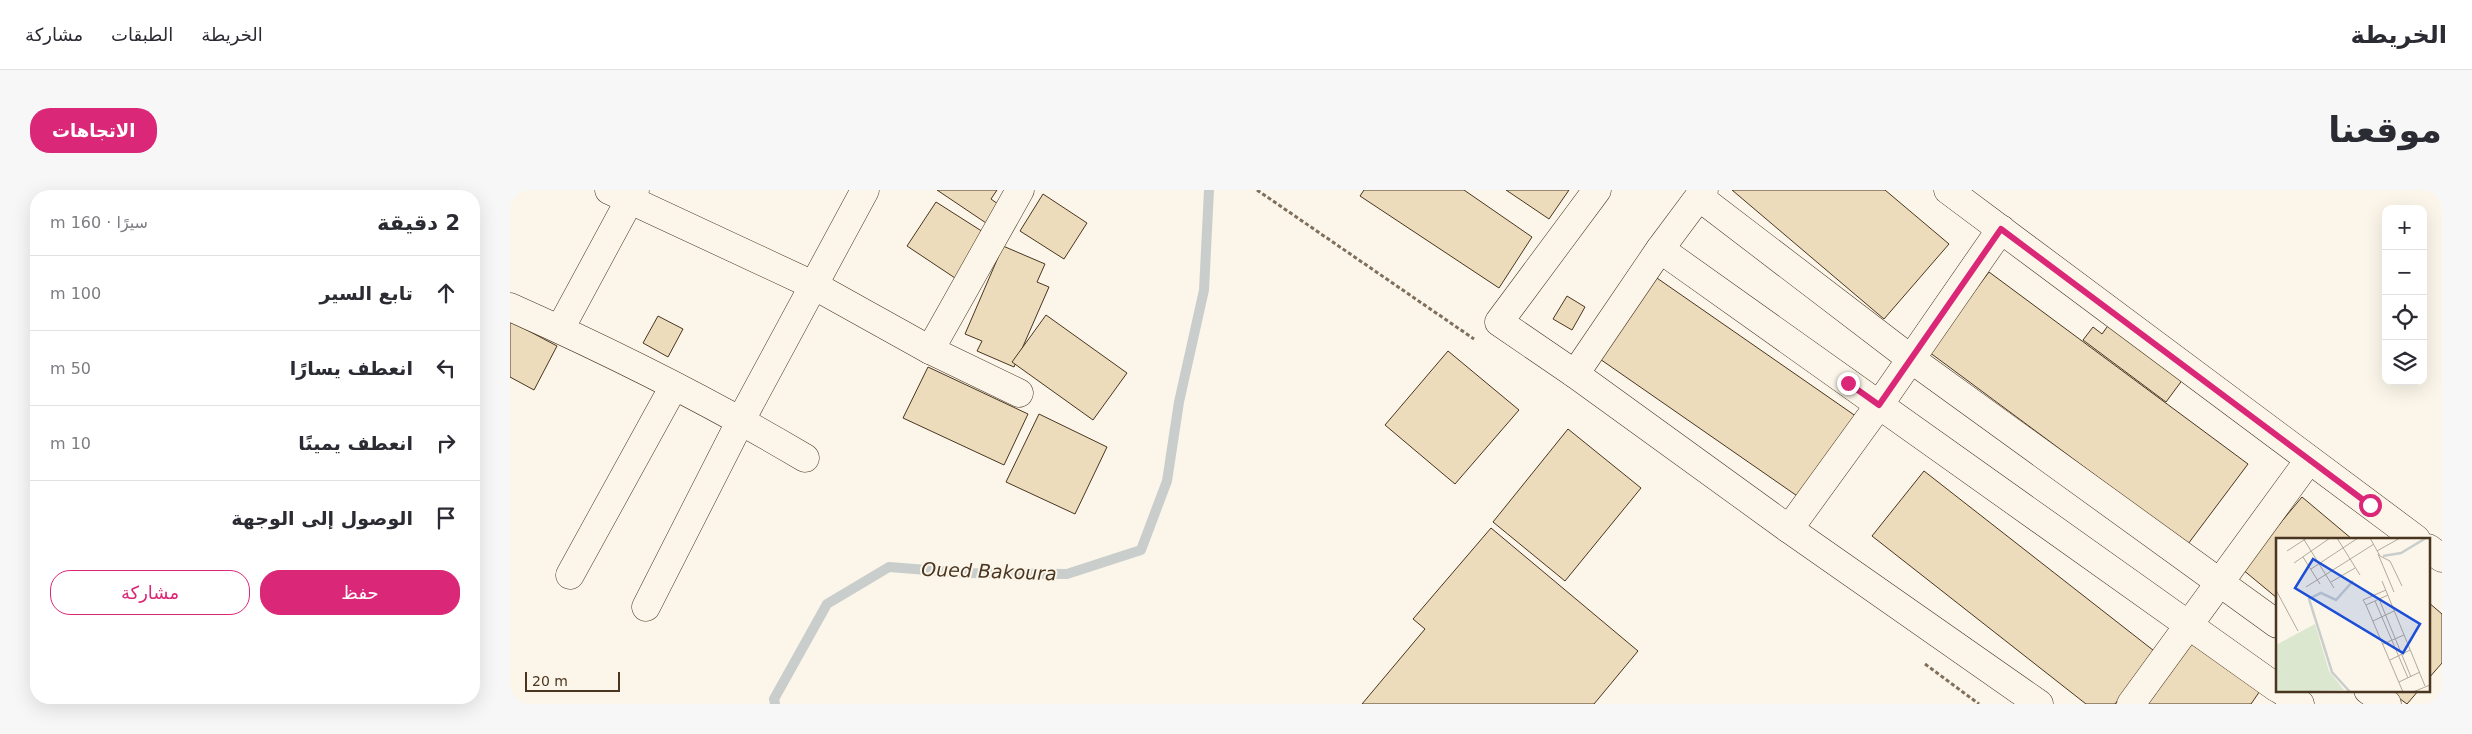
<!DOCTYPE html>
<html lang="ar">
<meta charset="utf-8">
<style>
body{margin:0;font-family:"DejaVu Sans",Vazirmatn,sans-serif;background:#f7f7f7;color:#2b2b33;direction:rtl}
.controls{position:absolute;right:15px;top:15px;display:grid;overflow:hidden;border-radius:10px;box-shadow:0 5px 20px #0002}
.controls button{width:45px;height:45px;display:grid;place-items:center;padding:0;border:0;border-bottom:1px solid #e1e1e2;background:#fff;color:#2b2b33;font:25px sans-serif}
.scale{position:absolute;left:15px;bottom:12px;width:95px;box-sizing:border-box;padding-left:5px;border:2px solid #4a3520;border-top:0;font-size:14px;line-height:18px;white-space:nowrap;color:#4a3520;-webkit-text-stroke:4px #fbf6e9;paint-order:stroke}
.stop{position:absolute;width:15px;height:15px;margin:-11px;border:4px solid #db2777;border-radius:50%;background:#fff}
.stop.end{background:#db2777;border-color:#fff;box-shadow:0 1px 5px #0008}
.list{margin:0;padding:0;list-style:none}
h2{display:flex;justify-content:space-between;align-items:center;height:65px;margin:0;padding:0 20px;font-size:21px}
h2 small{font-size:16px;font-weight:400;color:#7c7c81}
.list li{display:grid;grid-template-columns:32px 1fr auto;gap:15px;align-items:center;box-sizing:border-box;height:75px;padding:0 20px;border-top:1px solid #e1e1e2}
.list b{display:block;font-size:19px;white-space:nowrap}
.list em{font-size:16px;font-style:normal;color:#7c7c81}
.actions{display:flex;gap:10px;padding:15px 20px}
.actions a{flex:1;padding:11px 0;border:1px solid #db2777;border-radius:20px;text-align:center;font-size:18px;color:#db2777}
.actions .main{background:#db2777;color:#fff}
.icon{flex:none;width:28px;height:28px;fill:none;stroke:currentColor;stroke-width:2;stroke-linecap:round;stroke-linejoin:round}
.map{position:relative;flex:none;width:1932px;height:514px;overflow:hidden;direction:ltr;border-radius:20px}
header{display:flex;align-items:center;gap:30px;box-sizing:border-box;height:70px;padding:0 25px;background:#fff;border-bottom:1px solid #e1e1e2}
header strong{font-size:24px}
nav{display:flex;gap:28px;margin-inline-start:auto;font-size:18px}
.intro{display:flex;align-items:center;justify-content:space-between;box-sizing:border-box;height:120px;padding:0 30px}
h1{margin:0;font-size:35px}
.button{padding:12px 22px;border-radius:20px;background:#db2777;color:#fff;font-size:18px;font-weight:700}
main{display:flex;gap:30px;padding:0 30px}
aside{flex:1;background:#fff;border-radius:20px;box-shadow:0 5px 20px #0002}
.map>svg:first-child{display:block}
</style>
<header>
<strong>الخريطة</strong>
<nav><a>الخريطة</a><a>الطبقات</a><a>مشاركة</a></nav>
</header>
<div class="intro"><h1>موقعنا</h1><a class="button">الاتجاهات</a></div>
<main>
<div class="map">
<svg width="1932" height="514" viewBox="0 0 1932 514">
<rect width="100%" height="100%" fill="#fbf6e9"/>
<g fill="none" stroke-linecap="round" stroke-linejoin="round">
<path stroke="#c9cecd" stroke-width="10" d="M265,514L264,509L317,414L379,377L455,383L557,384L631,360L657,291L669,212L694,100L699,0"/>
</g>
<g fill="#ecdcbc" stroke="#4a3520">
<path d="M427,0H487L481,9L495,19L482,37Z"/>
<path d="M854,0H954L1022,47L989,98L850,6Z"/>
<path d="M996,0H1059L1039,29Z"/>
<path d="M1222,0H1375L1439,54L1374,129Z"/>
<path d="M533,4L577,33L554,69L510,41Z"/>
<path d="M426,12L481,47L451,92L397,56Z"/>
<path d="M493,56L535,74L527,92L539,97L504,177L467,161L472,151L455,144Z"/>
<path d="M1479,82L1738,274L1678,354L1419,162Z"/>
<path d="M1144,86L1350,229L1293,310L1087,167Z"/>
<path d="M1057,106L1075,117L1062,140L1043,129Z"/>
<path d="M536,125L617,183L583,230L502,172Z"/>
<path d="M148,126L173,139L158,167L133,153Z"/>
<path d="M1605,126L1679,181L1656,212L1573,150L1583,137L1592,144Z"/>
<path d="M0,131L47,156L24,200L0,187Z"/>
<path d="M938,161L1009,220L945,294L875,235Z"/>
<path d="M418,177L518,224L494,275L393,228Z"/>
<path d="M529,224L597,257L565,324L496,292Z"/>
<path d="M1058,239L1131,298L1055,391L983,332Z"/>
<path d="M1414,281L1648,464L1671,434L1752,498L1741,514H1626L1638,472L1605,514H1576L1362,346Z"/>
<path d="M1792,307L1842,349H1767V408L1732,379Z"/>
<path d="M981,338L1128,461L1084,514H852L915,439L903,429Z"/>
<path d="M1918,412L1932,424V473L1918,489Z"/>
<path d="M1878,500H1909L1897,514Z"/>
</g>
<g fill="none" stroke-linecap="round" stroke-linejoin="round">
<defs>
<g id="minor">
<path d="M99,0L305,96L420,160L509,203"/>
<path d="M1194,0L1150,59L1065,184L1279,339L1529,514"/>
<path d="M1438,0L1906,349"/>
<path d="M1189,7L1401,169L1767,434"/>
<path d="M1150,59L1767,498"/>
<path d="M0,117C101,162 201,212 295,268"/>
<path d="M50,139L125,0"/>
<path d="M420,160L510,0"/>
<path d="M1065,184L989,132L1087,0"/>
<path d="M1279,339L1369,215L1491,39"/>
<path d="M1918,358L1932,368"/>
<path d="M60,385L164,196"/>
<path d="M136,417L231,230L355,0"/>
<path d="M1771,500L1790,514"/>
<path d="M1858,500L1877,514"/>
<path d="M1621,514L1799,270"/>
</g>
</defs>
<use href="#minor" stroke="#4a3520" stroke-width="29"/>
<g stroke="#7f6f5c" stroke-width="3" stroke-dasharray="4 2.5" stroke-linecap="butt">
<path d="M747,0L964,149"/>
<path d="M1415,474L1469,514"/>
</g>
<use href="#minor" stroke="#fbf6e9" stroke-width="28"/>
</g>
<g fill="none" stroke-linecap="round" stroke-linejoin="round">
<path stroke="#db2777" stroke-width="6" d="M1338,193L1369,215L1491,39L1860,315"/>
</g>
<g text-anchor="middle" stroke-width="4" stroke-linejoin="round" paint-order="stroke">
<g font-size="19" font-style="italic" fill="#4a3520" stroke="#fbf6e9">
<text transform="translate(479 381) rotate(2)" y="7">Oued Bakoura</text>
</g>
</g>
<g transform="translate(1766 348)">
<rect width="154" height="154" fill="#fbf6e9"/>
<path d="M39,86L53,133L68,152L0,154V107Z" fill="#dce7d0"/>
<path fill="none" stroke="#c9cecd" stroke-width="2.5" d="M107,18L125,15L150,0M74,154L56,134L33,61L45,55L60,62L77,43"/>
<path fill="none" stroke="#b4a999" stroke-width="1" d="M27,0L58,50M61,0L84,37M94,0L104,18L114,23L126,48M11,13L31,0M101,13L124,0M102,16L118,54M27,19L44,46M18,25L54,0M35,31L82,0M106,43L149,148M55,44L79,30M30,49L98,6M0,52L22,93M112,57L90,67L127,154M103,61L135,139M99,63L132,140M90,67L87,62L110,52M97,83L118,73M107,106L128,97M114,122L134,112M123,144L144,134M137,154L154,147"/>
<path fill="#1d4ed8" fill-opacity="0.15" stroke="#1d4ed8" stroke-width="2.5" d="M37,21L144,86L127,115L19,50Z"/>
<rect width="154" height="154" fill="none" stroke="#4a3520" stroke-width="2.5"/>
</g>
</svg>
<div class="controls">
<button>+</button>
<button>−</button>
<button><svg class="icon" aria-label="locate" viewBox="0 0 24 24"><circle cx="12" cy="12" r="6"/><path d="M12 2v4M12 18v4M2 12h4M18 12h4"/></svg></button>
<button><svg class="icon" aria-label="layers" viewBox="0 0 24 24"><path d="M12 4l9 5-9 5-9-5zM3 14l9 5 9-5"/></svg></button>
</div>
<div class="scale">20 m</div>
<div class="stop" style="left:1860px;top:315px"></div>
<div class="stop end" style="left:1338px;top:193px"></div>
</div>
<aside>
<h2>2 دقيقة<small>سيرًا · 160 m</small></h2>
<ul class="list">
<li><svg class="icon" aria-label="ahead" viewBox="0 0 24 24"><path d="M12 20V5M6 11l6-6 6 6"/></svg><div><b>تابع السير</b></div><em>100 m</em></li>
<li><svg class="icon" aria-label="left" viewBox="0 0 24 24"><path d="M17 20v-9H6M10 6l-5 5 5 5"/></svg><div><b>انعطف يسارًا</b></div><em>50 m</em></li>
<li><svg class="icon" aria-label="right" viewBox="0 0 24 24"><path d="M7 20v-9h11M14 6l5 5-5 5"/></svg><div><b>انعطف يمينًا</b></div><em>10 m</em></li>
<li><svg class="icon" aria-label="arrive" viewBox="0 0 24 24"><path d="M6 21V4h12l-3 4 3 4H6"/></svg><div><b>الوصول إلى الوجهة</b></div></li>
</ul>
<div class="actions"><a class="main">حفظ</a><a>مشاركة</a></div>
</aside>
</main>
